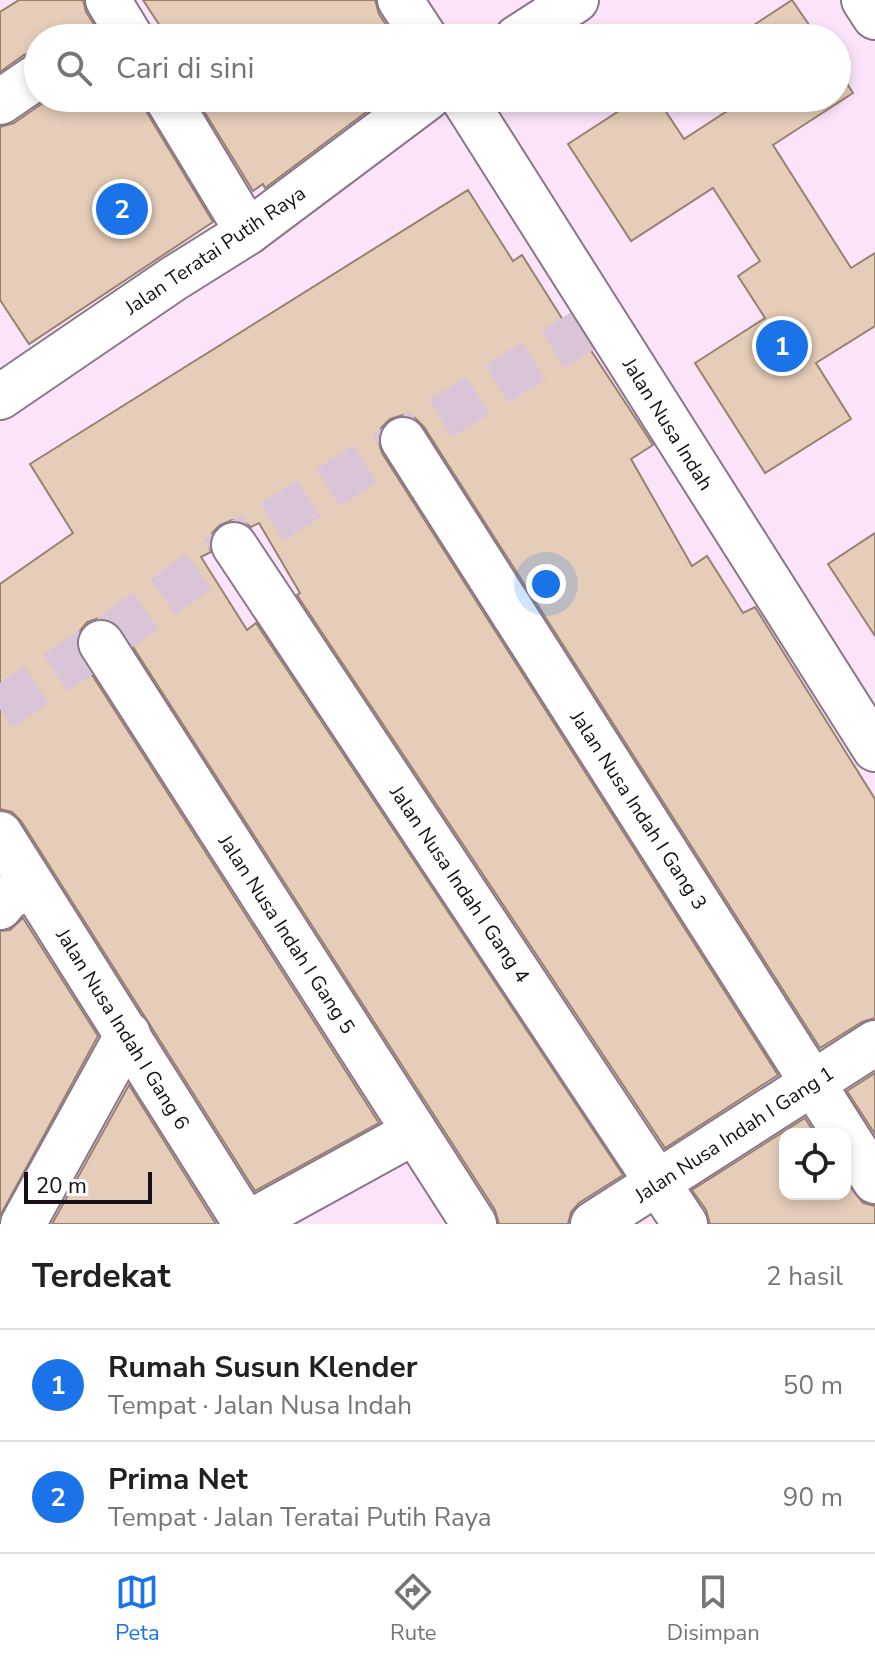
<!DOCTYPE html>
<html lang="id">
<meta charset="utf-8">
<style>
body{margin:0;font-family:"Nunito Sans",sans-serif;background:#f6f6f6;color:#202124}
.controls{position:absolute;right:24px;bottom:24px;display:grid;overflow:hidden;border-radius:16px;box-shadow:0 4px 12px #0003}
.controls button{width:72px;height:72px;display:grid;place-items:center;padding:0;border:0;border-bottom:2px solid #e0e0e0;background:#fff;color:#202124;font:40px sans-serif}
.scale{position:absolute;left:24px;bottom:20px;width:128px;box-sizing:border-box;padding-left:8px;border:4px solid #160f16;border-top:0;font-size:22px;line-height:28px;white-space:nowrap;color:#160f16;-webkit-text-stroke:6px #fff;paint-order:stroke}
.you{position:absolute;left:546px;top:584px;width:28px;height:28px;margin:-20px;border:6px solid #fff;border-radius:50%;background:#1a73e8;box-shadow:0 0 0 12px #1a73e833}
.badge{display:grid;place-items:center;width:52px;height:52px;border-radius:50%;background:#1a73e8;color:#fff;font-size:26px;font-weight:700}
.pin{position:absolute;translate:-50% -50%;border:4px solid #fff;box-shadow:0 2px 8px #0006}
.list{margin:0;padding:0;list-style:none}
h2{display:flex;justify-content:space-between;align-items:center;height:104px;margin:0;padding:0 32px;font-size:34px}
h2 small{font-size:26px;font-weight:400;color:#757577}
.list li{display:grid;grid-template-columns:52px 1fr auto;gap:24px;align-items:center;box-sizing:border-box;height:112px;padding:0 32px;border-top:2px solid #e0e0e0}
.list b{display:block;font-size:30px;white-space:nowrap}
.list p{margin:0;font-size:26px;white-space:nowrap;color:#757577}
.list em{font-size:26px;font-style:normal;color:#757577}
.icon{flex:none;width:44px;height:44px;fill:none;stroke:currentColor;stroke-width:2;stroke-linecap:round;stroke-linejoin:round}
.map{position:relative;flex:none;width:875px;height:1224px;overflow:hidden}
.search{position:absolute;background:#fff;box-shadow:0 4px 12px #0003;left:24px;right:24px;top:24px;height:88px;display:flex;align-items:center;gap:20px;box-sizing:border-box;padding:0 28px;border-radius:44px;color:#757577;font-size:30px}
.sheet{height:328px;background:#fff}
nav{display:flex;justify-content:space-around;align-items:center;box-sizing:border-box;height:112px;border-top:2px solid #e0e0e0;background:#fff;font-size:22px;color:#757577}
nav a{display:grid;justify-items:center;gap:4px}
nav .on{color:#1a73e8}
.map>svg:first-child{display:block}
</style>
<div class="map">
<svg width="875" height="1224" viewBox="0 0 875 1224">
<rect width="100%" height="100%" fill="#fbe4fa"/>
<g fill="#e5cdb9" stroke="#98826f" stroke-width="2">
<path d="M19,0H83L86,12L95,26L79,38H38V51L24,55L0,72V12Z"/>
<path d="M143,0H375L379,14L395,38H168Z"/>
<path d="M792,0L818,38H734Z"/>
<path d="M837,68L853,93L773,145L851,268L875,253V326L816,363L851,419L765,473L695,363L765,318L738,276L760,261L713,188L631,241L568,144L639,98H657L684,139L744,100L743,98H837Z"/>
<path d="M50,98H106L109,102L115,98H142L146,111L213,222L29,344L0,300V127L14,123Z"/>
<path d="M196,98H385L265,188L263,184L253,191Z"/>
<path d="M468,190L513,261L522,255L582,350L588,346L653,445L631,459L692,566L707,556L743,613L755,607L875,799V1018L862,1022L820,1048L424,427L415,418L403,415L390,419L381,428L378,440L382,453L778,1075L665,1148L297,595L300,593L259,523L251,527L244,522L232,520L220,525L212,533L209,546L211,552L201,557L247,630L256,623L623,1175L579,1203L571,1212L568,1224H499L495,1210L122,630L113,621L99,618L87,622L79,632L76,643L80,656L379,1123L255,1191L21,821L12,812L0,809V584L73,533L30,464Z"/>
<path d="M875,533V636L828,564Z"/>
<path d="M23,918L98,1036L0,1216V931L10,930Z"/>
<path d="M875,1073V1134L847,1091Z"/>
<path d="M129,1085L216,1224H52Z"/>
<path d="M805,1118L815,1134H785V1194H845V1180L863,1203L875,1206V1224H710L706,1210L692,1190Z"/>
</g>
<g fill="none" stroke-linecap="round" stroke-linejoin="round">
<path stroke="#d9c4d8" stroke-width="44" stroke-dasharray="44 22" stroke-linecap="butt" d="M0,709L101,643L234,545L602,319"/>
<defs>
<g id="minor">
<path d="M108,0L131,38"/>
<path d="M400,0L425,38"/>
<path d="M864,0L875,17"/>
<path d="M517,38L576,0"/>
<path d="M167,98L248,232"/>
<path d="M463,98L875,749"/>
<path d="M0,102L38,76"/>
<path d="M0,397L173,279L248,232L427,98"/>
<path d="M403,440L875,1181"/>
<path d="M234,545L685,1224"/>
<path d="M101,643L474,1224"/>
<path d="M0,834L246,1224"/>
<path d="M0,907C9,894 19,891 33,887"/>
<path d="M23,1224L128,1034"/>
<path d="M247,1224L414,1132"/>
<path d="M593,1224L875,1043"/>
</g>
</defs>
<use href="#minor" stroke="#8a7689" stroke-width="48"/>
<use href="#minor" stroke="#fff" stroke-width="44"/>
</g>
<g text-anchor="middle" stroke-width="8" stroke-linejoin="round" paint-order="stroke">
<g font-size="20" fill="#160f16" stroke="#fff">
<text transform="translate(215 250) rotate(-34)" y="7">Jalan Teratai Putih Raya</text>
<text transform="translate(668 424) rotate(58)" y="7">Jalan Nusa Indah</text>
<text transform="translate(639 810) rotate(57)" y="7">Jalan Nusa Indah I Gang 3</text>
<text transform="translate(460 884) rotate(56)" y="7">Jalan Nusa Indah I Gang 4</text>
<text transform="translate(287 934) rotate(57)" y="7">Jalan Nusa Indah I Gang 5</text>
<text transform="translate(123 1029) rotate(58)" y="7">Jalan Nusa Indah I Gang 6</text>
<text transform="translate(734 1134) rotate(-33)" y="7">Jalan Nusa Indah I Gang 1</text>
</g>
</g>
</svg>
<div class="controls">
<button><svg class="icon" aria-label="locate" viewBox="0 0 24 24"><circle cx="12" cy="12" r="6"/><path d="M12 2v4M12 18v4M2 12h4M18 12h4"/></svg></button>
</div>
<div class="scale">20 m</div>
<div class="you"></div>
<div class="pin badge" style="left:782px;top:346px">1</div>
<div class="pin badge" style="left:122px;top:209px">2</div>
<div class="search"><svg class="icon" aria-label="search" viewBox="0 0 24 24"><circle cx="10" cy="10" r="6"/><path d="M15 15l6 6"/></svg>Cari di sini</div>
</div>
<section class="sheet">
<h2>Terdekat<small>2 hasil</small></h2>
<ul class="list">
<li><span class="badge">1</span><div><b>Rumah Susun Klender</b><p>Tempat · Jalan Nusa Indah</p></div><em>50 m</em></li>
<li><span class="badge">2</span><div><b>Prima Net</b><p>Tempat · Jalan Teratai Putih Raya</p></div><em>90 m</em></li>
</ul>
</section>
<nav>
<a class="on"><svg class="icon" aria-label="map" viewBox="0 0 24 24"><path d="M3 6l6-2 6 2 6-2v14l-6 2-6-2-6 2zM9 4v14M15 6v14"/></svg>Peta</a>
<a><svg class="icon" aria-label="directions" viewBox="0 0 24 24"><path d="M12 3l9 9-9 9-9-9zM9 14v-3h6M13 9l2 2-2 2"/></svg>Rute</a>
<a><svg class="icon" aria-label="saved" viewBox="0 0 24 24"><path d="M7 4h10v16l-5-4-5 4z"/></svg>Disimpan</a>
</nav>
